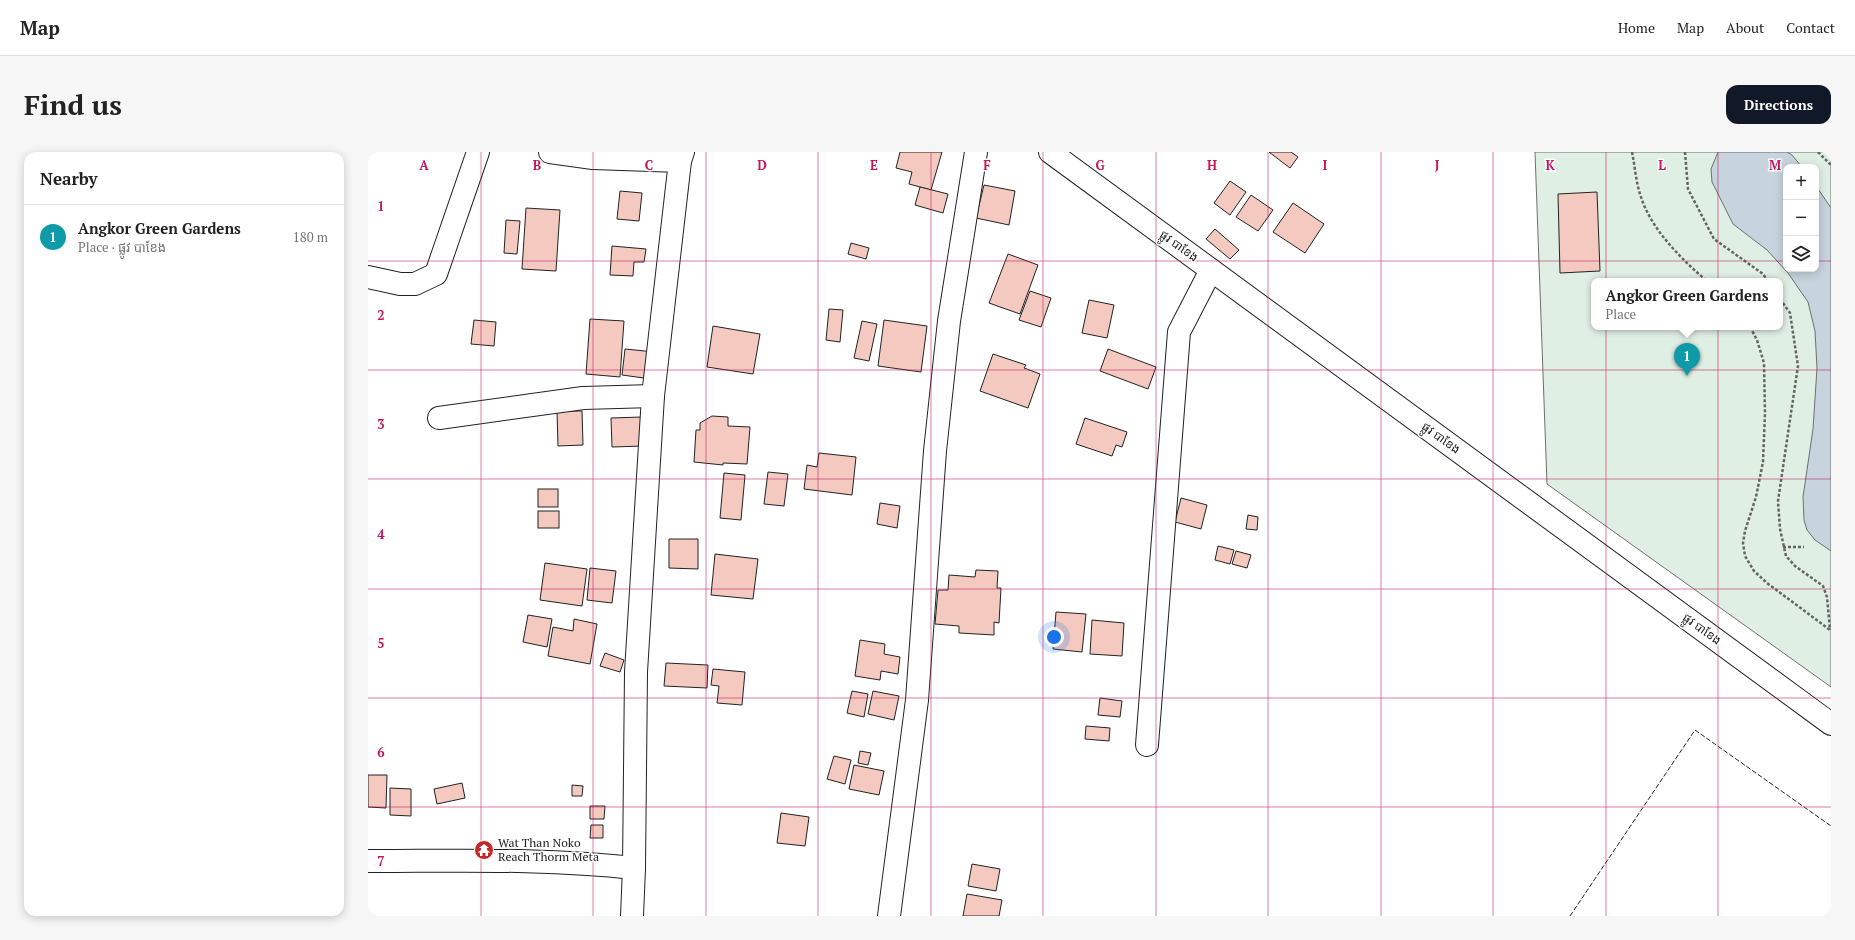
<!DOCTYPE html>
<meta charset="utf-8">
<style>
body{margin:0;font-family:"PT Serif","Noto Sans Khmer",serif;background:#f6f6f6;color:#222}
.controls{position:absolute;right:12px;top:12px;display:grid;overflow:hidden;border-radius:8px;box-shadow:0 2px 10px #0003}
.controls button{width:36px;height:36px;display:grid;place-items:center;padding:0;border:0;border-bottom:1px solid #e0e0e0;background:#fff;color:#222;font:20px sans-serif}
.you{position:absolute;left:686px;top:485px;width:14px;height:14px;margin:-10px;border:3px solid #fff;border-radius:50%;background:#1a73e8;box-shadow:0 0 0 6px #1a73e833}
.badge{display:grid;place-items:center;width:26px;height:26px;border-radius:50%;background:#111827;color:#fff;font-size:13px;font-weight:700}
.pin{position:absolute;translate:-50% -33px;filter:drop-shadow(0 1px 2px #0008)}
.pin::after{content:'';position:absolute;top:21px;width:14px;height:12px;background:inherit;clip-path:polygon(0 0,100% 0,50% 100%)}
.popup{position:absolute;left:1223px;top:126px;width:192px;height:52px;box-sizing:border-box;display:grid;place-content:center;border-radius:8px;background:#fff;filter:drop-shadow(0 1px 3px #0005);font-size:13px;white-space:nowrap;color:#767676}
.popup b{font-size:15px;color:#222}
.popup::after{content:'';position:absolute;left:50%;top:100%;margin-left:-8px;border:8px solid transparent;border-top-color:#fff}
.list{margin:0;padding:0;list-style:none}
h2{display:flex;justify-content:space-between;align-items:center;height:52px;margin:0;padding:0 16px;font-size:17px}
h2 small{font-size:13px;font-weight:400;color:#767676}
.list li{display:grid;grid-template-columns:26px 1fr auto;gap:12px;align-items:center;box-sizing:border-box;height:64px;padding:0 16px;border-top:1px solid #e0e0e0}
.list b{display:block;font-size:15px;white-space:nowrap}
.list p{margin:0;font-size:13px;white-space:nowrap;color:#767676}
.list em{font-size:13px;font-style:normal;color:#767676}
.icon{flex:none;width:22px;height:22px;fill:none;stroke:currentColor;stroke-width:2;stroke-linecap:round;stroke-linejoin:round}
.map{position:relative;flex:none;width:1463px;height:764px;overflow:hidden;border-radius:12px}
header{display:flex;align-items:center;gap:24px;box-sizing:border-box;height:56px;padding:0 20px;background:#fff;border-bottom:1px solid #e0e0e0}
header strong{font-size:19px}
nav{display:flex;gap:22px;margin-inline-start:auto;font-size:14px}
.intro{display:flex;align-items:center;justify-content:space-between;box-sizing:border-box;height:96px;padding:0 24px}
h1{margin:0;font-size:28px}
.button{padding:10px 18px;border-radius:12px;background:#111827;color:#fff;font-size:14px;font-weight:700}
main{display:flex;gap:24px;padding:0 24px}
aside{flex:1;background:#fff;border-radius:12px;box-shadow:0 2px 10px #0003}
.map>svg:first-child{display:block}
</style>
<header>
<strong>Map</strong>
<nav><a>Home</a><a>Map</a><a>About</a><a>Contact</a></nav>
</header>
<div class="intro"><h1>Find us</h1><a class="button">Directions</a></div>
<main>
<aside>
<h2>Nearby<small></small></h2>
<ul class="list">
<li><span class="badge" style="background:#0f9aa8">1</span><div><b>Angkor Green Gardens</b><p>Place · ផ្លូវ បាខែង</p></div><em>180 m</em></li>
</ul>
</aside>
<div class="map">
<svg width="1463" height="764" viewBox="0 0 1463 764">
<rect width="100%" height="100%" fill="#fff"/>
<path fill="#e0efe3" stroke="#6f6f6f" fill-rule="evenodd" d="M1167,0H1463V535L1179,332ZM1418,15H1448V117H1418ZM1226,129H1412V175H1226Z"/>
<path fill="#c7d3dd" stroke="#6f6f6f" d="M1350,0H1419L1424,3L1434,15H1418V117H1448V34L1463,56V399L1447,388L1439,378L1436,368L1435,345L1445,277L1449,216L1447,179L1440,150L1420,121L1399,98L1365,72L1344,30L1343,17Z"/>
<g fill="#f3c9c0" stroke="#222">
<path d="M532,0H574L563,38L541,32L544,20L528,16Z"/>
<path d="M901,0H923L930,5L922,16Z"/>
<path d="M862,29L878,40L862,63L846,51Z"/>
<path d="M616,33L647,39L641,73L608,66Z"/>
<path d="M552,35L580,42L575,61L547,53Z"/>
<path d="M252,39L274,41L271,69L249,67Z"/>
<path d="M1229,40L1232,119L1192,121L1190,42Z"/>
<path d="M883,43L905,58L890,79L868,65Z"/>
<path d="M925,51L956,72L937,101L905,80Z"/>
<path d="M158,56L192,58L188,119L154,117Z"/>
<path d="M138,68L152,69L149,102L136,101Z"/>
<path d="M847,77L871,98L862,107L838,87Z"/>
<path d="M483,91L501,96L498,107L480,102Z"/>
<path d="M244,94L278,97L276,110H266L265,124L242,123Z"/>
<path d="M640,102L670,113L652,162L621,151Z"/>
<path d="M662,139L683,146L673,175L651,168Z"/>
<path d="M721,148L746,153L739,186L714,181Z"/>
<path d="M461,157L475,158L472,190L458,188Z"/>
<path d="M222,167L256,169L252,225L218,222Z"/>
<path d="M106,168L128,170L126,194L103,192Z"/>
<path d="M516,168L559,174L553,220L510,214Z"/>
<path d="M494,169L509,172L501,209L486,206Z"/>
<path d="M345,174L392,182L385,222L339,215Z"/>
<path d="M257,197L287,200L283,227L254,223Z"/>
<path d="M740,197L788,215L780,237L732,219Z"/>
<path d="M625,202L658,213L656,216L672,222L660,256L612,239Z"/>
<path d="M189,259H214L215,293L190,294Z"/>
<path d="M344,264L360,265V274L382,275L379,312L355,311V313L326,310L328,278H332V271Z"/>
<path d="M274,265L275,294L244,295L243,266Z"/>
<path d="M717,266L759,280L754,295L748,293L744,304L708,292Z"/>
<path d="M451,301L488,305L484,343L436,337L439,313L449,315Z"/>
<path d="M400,320L420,322L416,354L396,352Z"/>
<path d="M356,321L377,323L373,368L352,366Z"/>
<rect x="170" y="337" width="20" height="18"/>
<path d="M813,346L839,353L833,377L807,370Z"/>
<path d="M512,351L532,354L529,376L509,372Z"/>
<rect x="170" y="359" width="21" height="17"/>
<path d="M880,363L890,365L889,378L878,377Z"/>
<path d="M301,387H330V417L301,416Z"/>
<path d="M850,394L866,398L862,412L847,408Z"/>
<path d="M868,399L883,403L879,416L864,412Z"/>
<path d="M347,402L390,407L385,447L343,443Z"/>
<path d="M177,411L219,417L214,454L172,448Z"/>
<path d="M222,416L248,419L244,451L219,448Z"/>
<path d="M608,418L630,419L629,436H633L631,471L626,470V483L591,481V474L567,472L570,438H580L581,423L607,425Z"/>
<path d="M688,460L718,462L714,500L685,497Z"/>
<path d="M160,463L184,467L179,495L155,490Z"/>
<path d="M206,467L229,472L222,512L180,504L185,475L205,479Z"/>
<path d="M724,468L756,471L754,504L722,502Z"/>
<path d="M492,488L517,492L516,502L532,505L530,522L513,519L512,528L487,524Z"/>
<path d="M237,501L256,508L252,520L232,514Z"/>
<path d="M298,511L340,513L339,536L296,534Z"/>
<path d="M345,517L377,520L374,553L349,551L351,534L343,533Z"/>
<path d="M484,539L500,542L496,565L479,561Z"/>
<path d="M505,539L531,544L526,568L500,562Z"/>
<path d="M732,546L754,549L752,565L730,563Z"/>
<path d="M718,574L742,576L741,589L717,587Z"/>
<path d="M492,599L503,601L500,613L490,611Z"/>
<path d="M466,604L483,608L477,632L459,627Z"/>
<path d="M486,613L516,619L511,643L481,637Z"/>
<path d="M0,623H19L18,656L0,655Z"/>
<path d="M94,631L97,646L69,652L66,637Z"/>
<path d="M204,633L215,634L214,644H204Z"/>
<path d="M22,636L43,637V664L22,663Z"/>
<path d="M222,654H237L236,667H222Z"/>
<path d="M413,661L441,665L437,694L409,691Z"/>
<path d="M223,673H235V686H222Z"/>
<path d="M604,712L632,717L628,739L600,734Z"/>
<path d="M599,742L634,748L631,764H595Z"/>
</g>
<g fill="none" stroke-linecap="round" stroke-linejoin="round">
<defs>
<g id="minor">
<path d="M182,0L225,6L312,9"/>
<path d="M682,0L1463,572"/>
<path d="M0,125L32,132H47L68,122L110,0"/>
<path d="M71,266L215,246L285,244"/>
<path d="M779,593L811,180L843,118"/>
<path d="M0,709C88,709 179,706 266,716"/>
<path d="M264,764L266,716L268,520L285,244L312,9L315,0"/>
<path d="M521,764L549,548L567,299L581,169L608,0"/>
</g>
</defs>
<use href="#minor" stroke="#222" stroke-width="24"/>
<g stroke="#646464" stroke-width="2.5" stroke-dasharray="3 2" stroke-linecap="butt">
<path d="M1264,0C1267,15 1268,31 1273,45C1283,77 1314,108 1339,129"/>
<path d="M1317,0L1320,37L1346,87L1395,122L1400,129"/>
<path d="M1450,0L1463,13"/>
<path d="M1412,147L1422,161L1430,214L1410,349L1412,377L1418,404L1427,414L1455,434L1459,445L1462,478"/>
<path d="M1382,175L1389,188L1396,211L1397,261L1395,310L1388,345L1377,379L1375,391L1377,404L1386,419L1399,431L1462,478"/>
<path d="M1415,395H1436"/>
</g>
<use href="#minor" stroke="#fff" stroke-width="22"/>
<path stroke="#222" stroke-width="1" stroke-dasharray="5 2" stroke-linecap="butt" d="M1202,764L1327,578L1463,674"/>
</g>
<path fill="none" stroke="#c2185b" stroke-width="1" stroke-opacity="0.55" d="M113,0V764M225,0V764M338,0V764M450,0V764M563,0V764M675,0V764M788,0V764M900,0V764M1013,0V764M1125,0V764M1238,0V764M1350,0V764M0,109H1418M1448,109H1463M0,218H1463M0,327H1463M0,437H1463M0,546H1463M0,655H1463"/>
<defs>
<symbol id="temple-disc" viewBox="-11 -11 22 22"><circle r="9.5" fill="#c62828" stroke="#fff"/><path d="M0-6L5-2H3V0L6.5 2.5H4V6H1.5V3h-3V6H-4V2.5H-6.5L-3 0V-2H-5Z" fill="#fff"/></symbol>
</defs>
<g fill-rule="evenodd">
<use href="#temple-disc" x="105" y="687" width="22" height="22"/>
</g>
<g text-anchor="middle" stroke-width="3" stroke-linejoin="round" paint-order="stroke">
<g font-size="12" fill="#222" stroke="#fff">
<text transform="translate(811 94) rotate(36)" y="4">ផ្លូវ បាខែង</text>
<text transform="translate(1073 286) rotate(36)" y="4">ផ្លូវ បាខែង</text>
<text transform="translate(1334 477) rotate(36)" y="4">ផ្លូវ បាខែង</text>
</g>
<g font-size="12" fill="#222" stroke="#fff" text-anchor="start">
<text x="130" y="695">Wat Than Noko<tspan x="130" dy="14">Reach Thorm Meta</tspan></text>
</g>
</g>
<g font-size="13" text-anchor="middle" font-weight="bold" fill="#c2185b" stroke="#fff" stroke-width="3" stroke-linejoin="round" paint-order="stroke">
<text x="56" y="18">A</text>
<text x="169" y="18">B</text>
<text x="281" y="18">C</text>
<text x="394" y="18">D</text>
<text x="506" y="18">E</text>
<text x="619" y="18">F</text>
<text x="732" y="18">G</text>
<text x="844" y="18">H</text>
<text x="957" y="18">I</text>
<text x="1069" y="18">J</text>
<text x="1182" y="18">K</text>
<text x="1294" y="18">L</text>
<text x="1407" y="18">M</text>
<text x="13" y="59">1</text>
<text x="13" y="168">2</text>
<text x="13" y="277">3</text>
<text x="13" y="387">4</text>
<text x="13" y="496">5</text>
<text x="13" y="605">6</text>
<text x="13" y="714">7</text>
</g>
</svg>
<div class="controls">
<button>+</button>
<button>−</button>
<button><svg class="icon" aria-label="layers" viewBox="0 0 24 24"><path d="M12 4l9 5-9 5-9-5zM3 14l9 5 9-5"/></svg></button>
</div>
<div class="you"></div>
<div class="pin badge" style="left:1319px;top:224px;background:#0f9aa8">1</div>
<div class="popup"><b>Angkor Green Gardens</b>Place</div>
</div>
</main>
